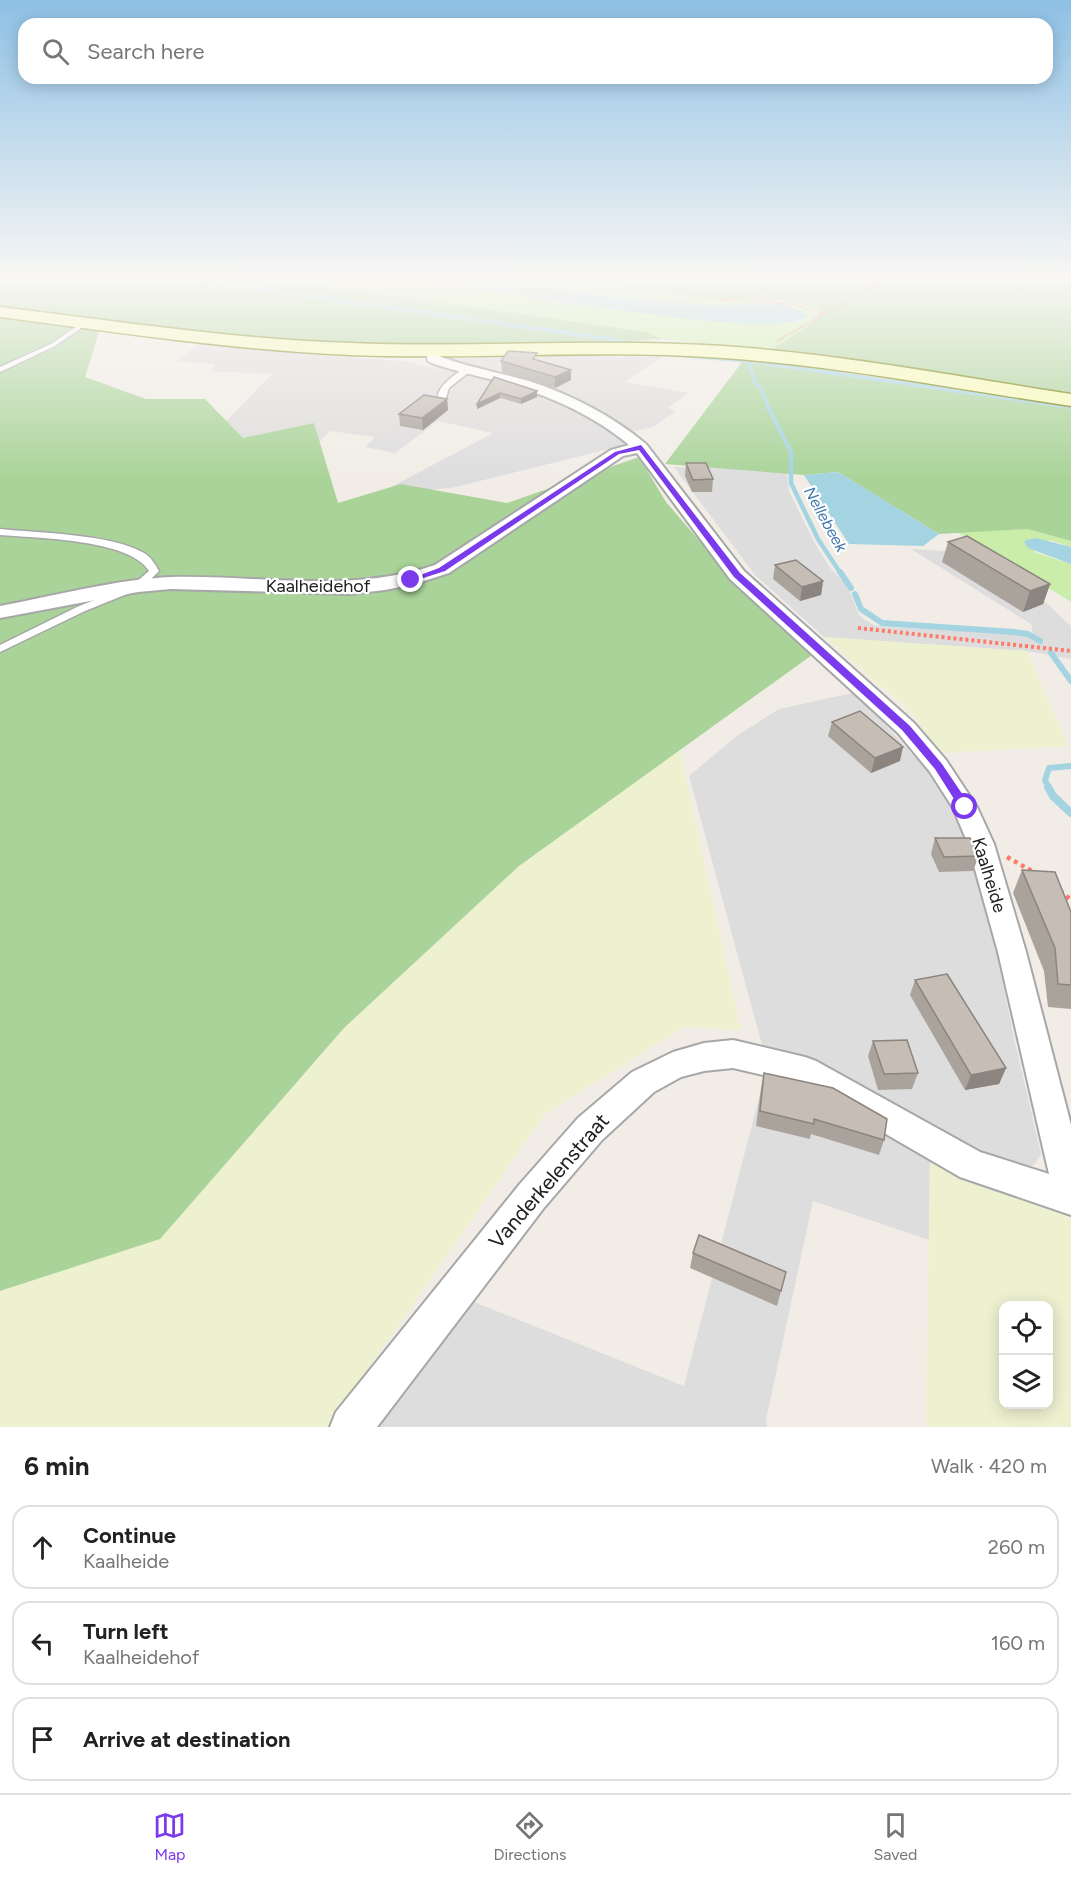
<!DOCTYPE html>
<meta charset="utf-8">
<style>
body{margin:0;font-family:Figtree,sans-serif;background:#f2f2f2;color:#222}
.controls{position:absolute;right:18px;bottom:18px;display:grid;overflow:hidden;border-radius:12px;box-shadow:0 3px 15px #0003}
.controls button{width:54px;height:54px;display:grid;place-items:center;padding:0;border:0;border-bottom:2px solid #e0e0e0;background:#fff;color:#222;font:30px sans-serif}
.stop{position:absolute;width:18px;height:18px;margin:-14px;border:4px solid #7c3aed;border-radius:50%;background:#fff}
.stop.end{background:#7c3aed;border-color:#fff;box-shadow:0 2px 6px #0008}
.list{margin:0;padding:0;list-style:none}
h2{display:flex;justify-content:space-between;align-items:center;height:78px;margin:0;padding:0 24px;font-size:26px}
h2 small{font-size:20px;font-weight:400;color:#767676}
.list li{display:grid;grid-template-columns:39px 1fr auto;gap:18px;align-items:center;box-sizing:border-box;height:84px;margin:0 12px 12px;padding:0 12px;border:2px solid #e0e0e0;border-radius:18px}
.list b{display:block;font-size:22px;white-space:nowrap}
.list p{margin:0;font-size:20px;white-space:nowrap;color:#767676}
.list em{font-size:20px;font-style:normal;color:#767676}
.icon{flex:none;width:33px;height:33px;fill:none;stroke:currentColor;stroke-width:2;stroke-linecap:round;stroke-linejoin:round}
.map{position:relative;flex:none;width:1071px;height:1427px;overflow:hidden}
.search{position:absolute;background:#fff;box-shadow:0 3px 15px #0003;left:18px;right:18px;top:18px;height:66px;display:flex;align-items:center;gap:15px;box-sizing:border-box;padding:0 21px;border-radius:18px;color:#767676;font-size:22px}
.sheet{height:366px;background:#fff}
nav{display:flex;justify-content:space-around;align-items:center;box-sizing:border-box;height:84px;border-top:2px solid #e0e0e0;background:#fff;font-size:16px;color:#767676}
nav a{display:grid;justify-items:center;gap:3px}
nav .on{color:#7c3aed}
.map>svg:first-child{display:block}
</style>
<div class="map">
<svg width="1071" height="1427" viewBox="0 0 1071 1427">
<rect width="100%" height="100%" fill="#f1ede6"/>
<g fill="#dedddd">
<path d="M201,342L295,353L402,361L449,371L462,365L446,360L447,356L564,353L565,355L611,356L622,358L630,353H645L663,357L624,382L688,393L668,408L676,411L653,427L617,435L624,441L625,445L451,488L378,494L493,433L438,421L395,453L365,447L375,437L330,431L300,459L212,436L272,374L210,371L216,364L177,361Z"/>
<path d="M786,465L789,491L815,544L831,569L848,587L859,615L864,619L874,625L886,627L1033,633L1031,624L911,549L994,554L1071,626V659L1027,651L824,637L755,575L674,467Z"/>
<path d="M852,693L872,710L955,801L979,864L1014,1038L1041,1154L1034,1165L1020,1169L930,1151L929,1240L813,1201L766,1420L767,1427H367L469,1300L684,1386L766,1071L762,1045L689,776L738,735L779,709Z"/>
</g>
<g fill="#eef1d0" fill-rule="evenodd">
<path d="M824,637L1027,651L1068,746L941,753L910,711Z"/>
<path d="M680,750L741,1030L684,1027L545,1114L328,1427H0V1291L160,1239L345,1028L519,866Z"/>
<path d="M930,1151L1053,1199L1071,1221V1427H926ZM1004,1306H1048V1404H1004Z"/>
</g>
<g fill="#caeea9">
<path d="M292,281H428L555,302L665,316L792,323L802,321L807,315L793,306L766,303L721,306L609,297L510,281H572L711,299L785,300L823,309L809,325L770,351L661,339L646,332Z"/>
<path d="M1027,529L1071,541V547L1050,540L1034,552L1071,564V602L957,532Z"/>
</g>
<g fill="#a9d398">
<path d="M0,281H292L646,332L661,339L600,343H448L433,346L255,339L0,308Z"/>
<path d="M572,281H1071V394L770,351L809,325L822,309L785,300L711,299Z"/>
<path d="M0,317L100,329L85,377L146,399H205L243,438L314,423L338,503L401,484L507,503L639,457L666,502L746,595L812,655L519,866L344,1028L160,1239L0,1291Z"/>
<path d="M742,362L812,368L1071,408V541L1027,529L939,534L838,472L804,475L665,464Z"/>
</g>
<g fill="#a4d3e1">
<path d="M428,281H510L609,297L721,306L780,303L803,311L807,316C779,344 483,287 428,281Z"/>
<path d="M838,472L939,534L923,546L849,544L804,475Z"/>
<path d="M1036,538L1071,547V564L1028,548L1024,542L1026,540Z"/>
</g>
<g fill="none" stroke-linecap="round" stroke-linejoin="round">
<g stroke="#a4d3e1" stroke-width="4">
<path d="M203,281L617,340L632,345"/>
<path d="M653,353L748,361L1071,407"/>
<path d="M748,361L755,383L761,388L769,409"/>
</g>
<path stroke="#a4d3e1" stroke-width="4.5" d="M768,407L791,452V483L818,539L841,574"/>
<g stroke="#a4d3e1" stroke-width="6">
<path d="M840,572L851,588"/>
<path d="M855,594L861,609L882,623L1014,632L1028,634L1040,641"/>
<path d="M1051,653L1071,681"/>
<path d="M1049,788L1045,780L1049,768L1071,766"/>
</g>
<path stroke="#a4d3e1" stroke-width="8" d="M1048,787L1053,796L1071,813"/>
<defs>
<g id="service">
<path d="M85,321L88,323L87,324L55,346L0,372V367L51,344Z"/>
<path d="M466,367L473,369L449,388L444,404H438C434,386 454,376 466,367Z"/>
<path d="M0,529C38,533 112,534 144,553C151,557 155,564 159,571L142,588L85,611L0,652V645L77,607L134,584L149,571C130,539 35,538 0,535Z"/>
</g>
<path id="minor" d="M431,346L436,347L439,356L444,358C472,368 501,373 529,381C572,395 611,415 646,444L744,571L914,723L946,760L977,807L994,844L1026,952L1071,1125V1215L960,1177L798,1083L733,1068L704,1071L681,1077L654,1092L602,1140L543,1209L377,1427H330L336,1412L519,1185L578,1118L632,1072L673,1052L704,1043L733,1040L805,1057L816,1061L980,1152L1049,1174L998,952L968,844L953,808L930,772L898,733L730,579L637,453L623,456L449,573L415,584L385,590L350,594L171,589L138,592L0,618V606C54,596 117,579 172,577C261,575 349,594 435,565L611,450L629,445C592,414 548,395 501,382C479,376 456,371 434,364L428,361L425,350Z"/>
<path id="secondary" d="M0,307C116,321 232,339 350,343C474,348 598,338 723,346C840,354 955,376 1071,394V406C955,389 840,366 723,358C599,349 474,360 350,355C232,350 116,332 0,317Z"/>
</defs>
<use href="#service" stroke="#a7a7a7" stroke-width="3"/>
<use href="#minor" stroke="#a7a7a7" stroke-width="4"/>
<use href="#secondary" stroke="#6f7e00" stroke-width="3"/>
<g stroke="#ff7a69" stroke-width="2" stroke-dasharray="1.5 1.5" stroke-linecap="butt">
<path d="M702,299C744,302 785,298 824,314"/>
<path d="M777,341L883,281"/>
</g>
<path stroke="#ff7a69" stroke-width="4" stroke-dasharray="3 3" stroke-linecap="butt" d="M858,628L1071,651"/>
<g stroke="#ff7a69" stroke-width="4.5" stroke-dasharray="4 4" stroke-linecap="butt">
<path d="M1007,857L1037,874"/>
<path d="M1060,891L1071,900"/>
</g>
<use href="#service" fill="#fff" fill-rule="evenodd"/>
<use href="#minor" fill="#fff" fill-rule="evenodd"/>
<use href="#secondary" fill="#f9fdb7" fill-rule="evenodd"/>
</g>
<g fill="#aaa39c">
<path d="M537,360L571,370V380L555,388L502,372L501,361Z"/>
<path d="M494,377L537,397L521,404L500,398L477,409Z"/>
<path d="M447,399L448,410L423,430L400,426L399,414Z"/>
<path d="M686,463L713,479L712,492H692L685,476Z"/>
<path d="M948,542L1050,584L1043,604L1023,612L942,562Z"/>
<path d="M775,565L823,581L821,595L800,601L773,579Z"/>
<path d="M832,722L900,761L871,773L828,736Z"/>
<path d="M935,838L979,856L973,871L939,872L931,854Z"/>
<path d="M1022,870L1071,912V1009L1048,1007L1044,971L1013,893Z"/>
<path d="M915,980L1006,1068L999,1084L965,1090L910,995Z"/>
<path d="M873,1041L918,1073L912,1089L878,1090L868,1056Z"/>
<path d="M764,1073L884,1140L879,1155L811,1134L810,1139L756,1126L761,1088Z"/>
<path d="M693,1253L781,1291L777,1306L690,1268Z"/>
</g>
<g fill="#8b847f">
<path d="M571,370V380L555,388V377Z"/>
<path d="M537,391V397L521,404V399Z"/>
<path d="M500,393V398L477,409V404Z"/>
<path d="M447,399L448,410L423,430L422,418Z"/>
<path d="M823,581L821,595L800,601L802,587Z"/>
<path d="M1050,584L1043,604L1023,612L1030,591Z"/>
<path d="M903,747L900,761L871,773L875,758Z"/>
<path d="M1006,1068L999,1084L965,1090L971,1075Z"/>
</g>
<g fill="#c6bdb5" stroke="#8b847f" stroke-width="1.5">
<path d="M508,351L537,353L533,359L571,370L555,377L501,361Z"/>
<path d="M494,377L537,391L521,399L500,393L477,404Z"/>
<path d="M424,395L447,399L422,418L399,414Z"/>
<path d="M686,463H706L713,479L693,480Z"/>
<path d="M967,536L1050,584L1030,591L948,542Z"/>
<path d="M796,560L823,581L802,587L775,565Z"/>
<path d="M860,711L903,747L875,758L832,722Z"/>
<path d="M935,838H970L979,856L944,857Z"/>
<path d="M1022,870L1055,872L1071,912V985L1058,984L1055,948Z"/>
<path d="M947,974L1006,1068L971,1075L915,980Z"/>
<path d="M907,1040L918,1073L884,1074L873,1041Z"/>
<path d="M764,1073L833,1088L887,1119L884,1140L814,1119V1124L760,1111Z"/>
<path d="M699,1235L786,1272L781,1291L693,1253Z"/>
</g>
<linearGradient id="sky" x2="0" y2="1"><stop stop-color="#8dc0e5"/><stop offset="0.58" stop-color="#f9f7f4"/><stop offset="1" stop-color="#f9f7f4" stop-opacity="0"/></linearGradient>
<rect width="1071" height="481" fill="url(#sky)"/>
<path fill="#7c3aed" d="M641,445L740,573L910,726L942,764L971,807L969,810H961L935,769L902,730L734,577L639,450L619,454L445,571L411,582L407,580L439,568L615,452Z"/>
<g text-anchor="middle" stroke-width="4.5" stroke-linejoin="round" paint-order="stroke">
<g font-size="16" font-style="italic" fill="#4278af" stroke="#fff">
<text transform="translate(826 519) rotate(61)" y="6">Nellebeek</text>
</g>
<g font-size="18" fill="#202020" stroke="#fff">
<text x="318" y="592">Kaalheidehof</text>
<text transform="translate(989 875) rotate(73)" y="6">Kaalheide</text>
</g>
<g font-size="21" fill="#202020" stroke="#fff">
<text transform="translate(549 1181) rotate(-49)" y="7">Vanderkelenstraat</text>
</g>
</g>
</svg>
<div class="controls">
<button><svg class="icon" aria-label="locate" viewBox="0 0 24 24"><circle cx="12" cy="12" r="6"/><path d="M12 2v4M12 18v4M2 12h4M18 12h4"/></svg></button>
<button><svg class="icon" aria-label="layers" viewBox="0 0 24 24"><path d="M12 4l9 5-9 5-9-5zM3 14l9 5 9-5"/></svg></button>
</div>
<div class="stop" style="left:965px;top:807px"></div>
<div class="stop end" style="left:411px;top:580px"></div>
<div class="search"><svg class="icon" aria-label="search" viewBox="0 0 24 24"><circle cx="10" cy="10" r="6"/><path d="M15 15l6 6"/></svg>Search here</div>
</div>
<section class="sheet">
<h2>6 min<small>Walk · 420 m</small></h2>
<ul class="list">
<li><svg class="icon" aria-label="ahead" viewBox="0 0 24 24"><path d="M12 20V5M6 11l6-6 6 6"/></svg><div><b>Continue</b><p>Kaalheide</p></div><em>260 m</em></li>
<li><svg class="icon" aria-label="left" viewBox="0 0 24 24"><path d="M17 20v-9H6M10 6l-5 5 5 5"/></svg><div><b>Turn left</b><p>Kaalheidehof</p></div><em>160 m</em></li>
<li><svg class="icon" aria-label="arrive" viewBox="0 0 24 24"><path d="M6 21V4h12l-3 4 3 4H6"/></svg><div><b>Arrive at destination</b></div></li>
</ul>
</section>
<nav>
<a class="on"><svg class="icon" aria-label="map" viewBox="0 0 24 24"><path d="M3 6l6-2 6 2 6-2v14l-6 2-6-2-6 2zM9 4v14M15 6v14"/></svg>Map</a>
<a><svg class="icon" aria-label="directions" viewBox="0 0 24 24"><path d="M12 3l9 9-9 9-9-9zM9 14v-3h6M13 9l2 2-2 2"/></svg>Directions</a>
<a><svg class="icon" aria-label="saved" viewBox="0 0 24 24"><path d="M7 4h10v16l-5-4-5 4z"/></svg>Saved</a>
</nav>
